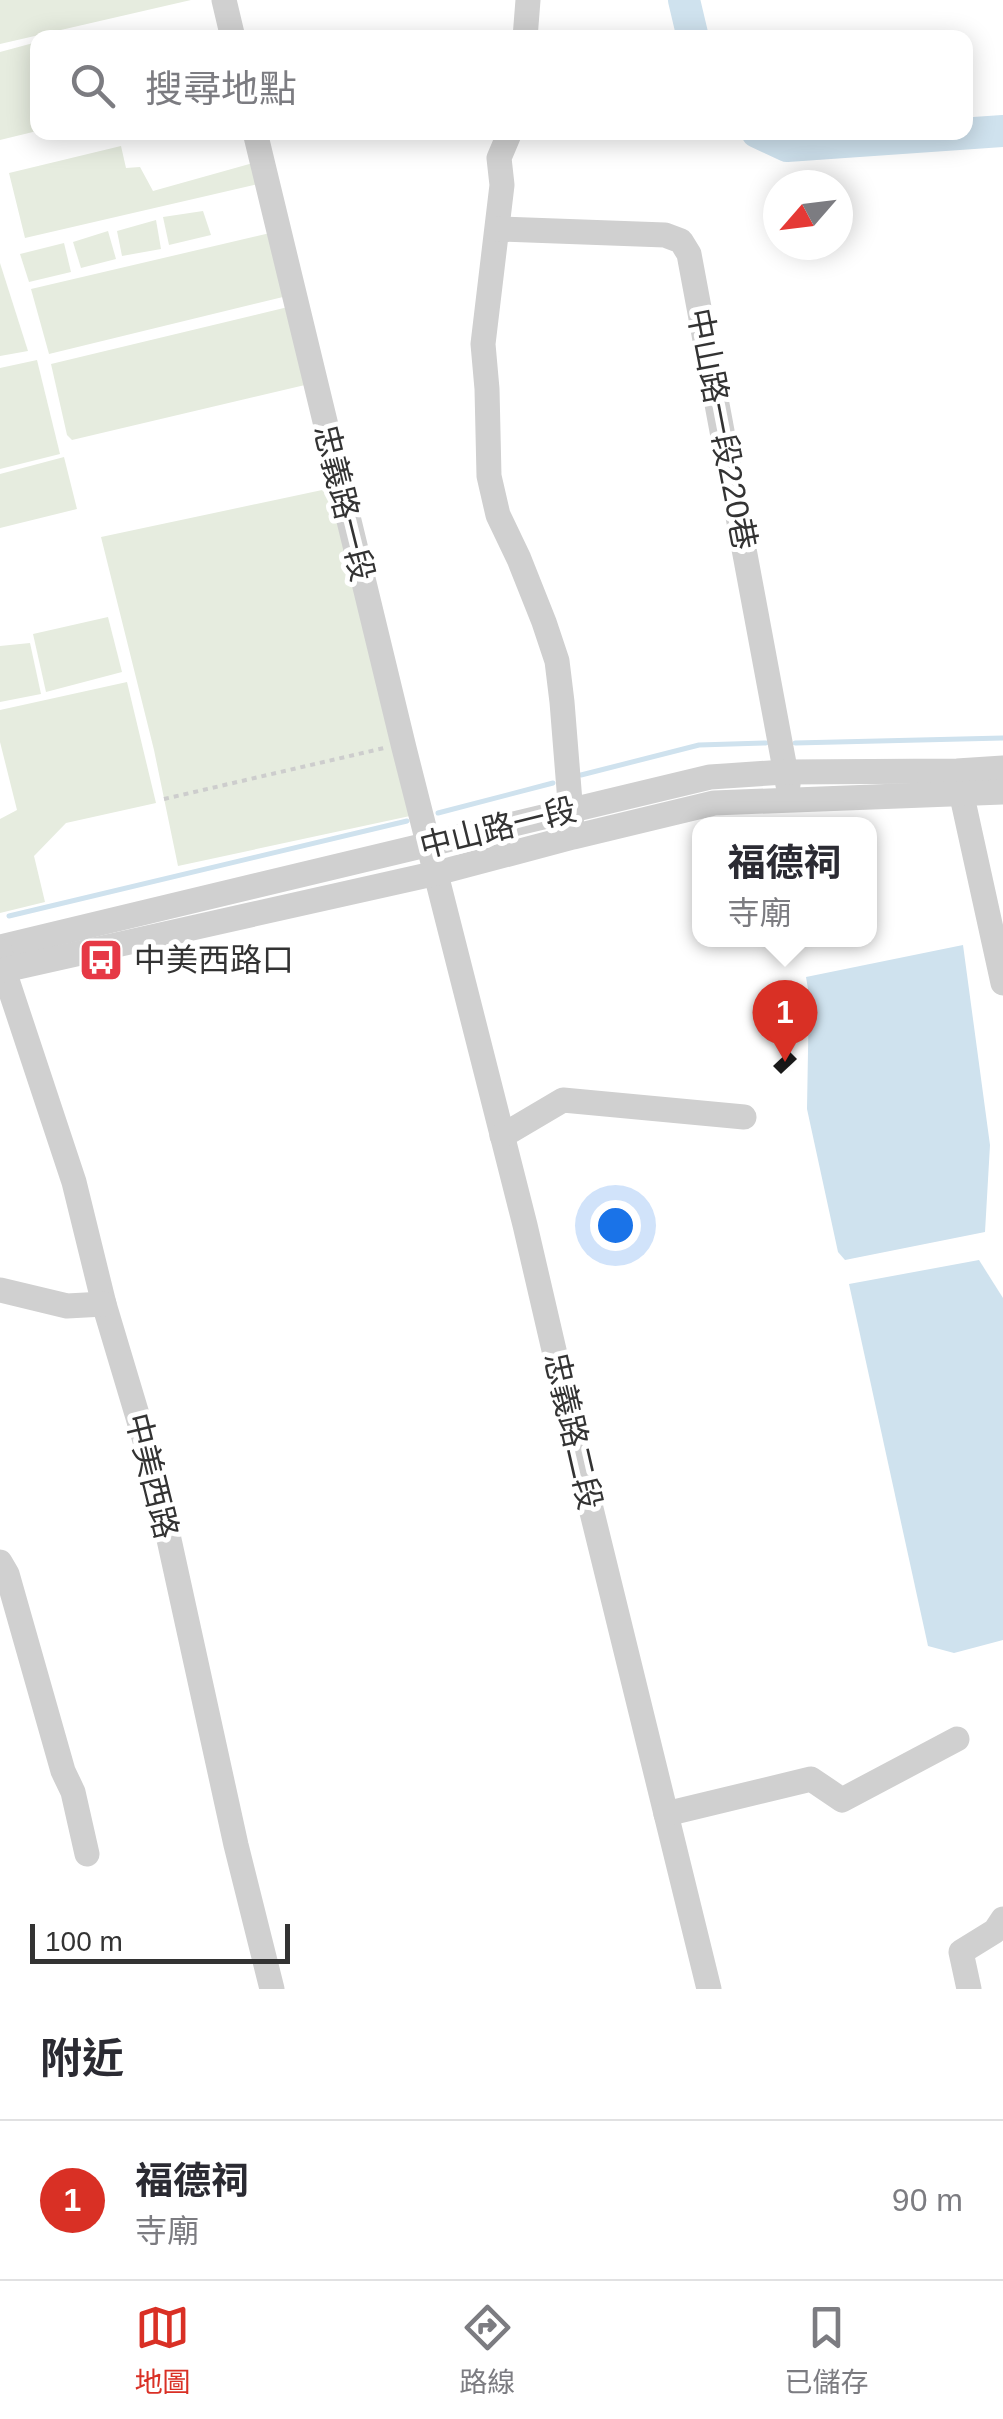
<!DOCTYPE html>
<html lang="zh-TW">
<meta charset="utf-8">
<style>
body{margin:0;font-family:Helvetica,"Noto Sans TC",sans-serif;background:#f7f7f7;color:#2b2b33}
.compass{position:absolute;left:763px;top:170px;width:90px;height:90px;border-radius:50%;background:#fff;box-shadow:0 5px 25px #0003;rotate:242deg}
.scale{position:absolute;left:30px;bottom:25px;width:260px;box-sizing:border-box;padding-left:10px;border:5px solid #333;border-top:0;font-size:28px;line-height:35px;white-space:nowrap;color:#333;-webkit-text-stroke:8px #fff;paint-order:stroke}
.you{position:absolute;left:615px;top:1225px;width:35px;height:35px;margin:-25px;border:8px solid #fff;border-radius:50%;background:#1a73e8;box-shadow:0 0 0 15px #1a73e833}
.badge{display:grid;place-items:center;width:65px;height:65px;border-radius:50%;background:#d93025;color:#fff;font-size:32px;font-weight:700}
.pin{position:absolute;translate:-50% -82px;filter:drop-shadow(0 2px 5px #0008)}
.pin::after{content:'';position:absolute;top:52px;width:35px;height:30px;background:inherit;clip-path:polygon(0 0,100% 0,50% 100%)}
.popup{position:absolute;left:692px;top:817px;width:185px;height:130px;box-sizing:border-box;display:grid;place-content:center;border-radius:20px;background:#fff;filter:drop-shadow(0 2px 8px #0005);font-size:32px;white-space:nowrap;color:#7c7c81}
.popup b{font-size:38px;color:#2b2b33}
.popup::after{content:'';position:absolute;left:50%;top:100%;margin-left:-20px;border:20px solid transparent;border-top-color:#fff}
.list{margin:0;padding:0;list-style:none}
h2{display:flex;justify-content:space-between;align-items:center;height:130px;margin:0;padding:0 40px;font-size:42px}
h2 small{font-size:32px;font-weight:400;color:#7c7c81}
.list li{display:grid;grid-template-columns:65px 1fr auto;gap:30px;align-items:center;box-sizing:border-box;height:160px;padding:0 40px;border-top:2px solid #e1e1e2}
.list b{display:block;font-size:38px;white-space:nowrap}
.list p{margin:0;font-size:32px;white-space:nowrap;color:#7c7c81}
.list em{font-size:32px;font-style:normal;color:#7c7c81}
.icon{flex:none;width:55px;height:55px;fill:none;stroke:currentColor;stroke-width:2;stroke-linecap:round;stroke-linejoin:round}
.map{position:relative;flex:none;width:1003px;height:1989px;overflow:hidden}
.search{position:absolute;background:#fff;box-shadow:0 5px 25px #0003;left:30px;right:30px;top:30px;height:110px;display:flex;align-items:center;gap:25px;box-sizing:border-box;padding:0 35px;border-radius:20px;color:#7c7c81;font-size:38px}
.sheet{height:290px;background:#fff}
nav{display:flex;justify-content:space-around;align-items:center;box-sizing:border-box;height:140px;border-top:2px solid #e1e1e2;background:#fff;font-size:28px;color:#7c7c81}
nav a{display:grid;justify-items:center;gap:5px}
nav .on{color:#d93025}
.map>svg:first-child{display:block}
</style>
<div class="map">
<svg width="1003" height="1989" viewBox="0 0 1003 1989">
<rect width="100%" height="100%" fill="#fff"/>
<g fill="#e6ecdf">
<path d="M0,0H191L0,44Z"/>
<path d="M37,42V131L0,140V52Z"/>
<path d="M121,146L126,168L140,167L153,191L253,163L258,184L25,238L9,173Z"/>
<path d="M203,211L211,235L169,245L163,217Z"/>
<path d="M156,220L161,249L122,256L117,231Z"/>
<path d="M108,231L116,259L81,268L73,242Z"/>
<path d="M270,233L283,297L49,354L31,289Z"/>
<path d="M64,243L71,272L29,282L20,254Z"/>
<path d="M0,263L28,351L0,356Z"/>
<path d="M288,307L305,385L72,440L67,435L51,364Z"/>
<path d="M37,360L60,454L0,469V368Z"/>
<path d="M64,457L77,509L0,528V474Z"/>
<path d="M341,486L410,816L178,866L154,750L101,537Z"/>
<path d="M108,617L122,672L46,692L33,634Z"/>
<path d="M30,643L41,694L0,702V646Z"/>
<path d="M127,682L156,803L66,823L34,856L45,902L0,913V819L17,810L0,742V710Z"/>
</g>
<g fill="#cfe2ee">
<path d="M963,945L990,1145L985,1232L845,1260L838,1252L807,1109L809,995L806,977Z"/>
<path d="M979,1260L1003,1298V1640L954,1653L928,1646L849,1284Z"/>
</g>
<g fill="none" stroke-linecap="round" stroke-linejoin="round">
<g stroke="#cfe2ee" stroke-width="5">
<path d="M795,743L1003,738"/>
<path d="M581,775L699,745L766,743"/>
<path d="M438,813L553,783"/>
<path d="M9,916L407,821"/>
</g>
<g stroke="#cfe2ee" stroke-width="32">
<path d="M684,0L693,38"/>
<path d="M757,132L787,146L1003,131"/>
</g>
</g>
<path fill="#1a1a1a" d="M789,1051L797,1059L781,1074L773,1066Z"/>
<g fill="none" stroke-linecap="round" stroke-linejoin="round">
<path stroke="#cdcdcd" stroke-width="4" stroke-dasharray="5 5" stroke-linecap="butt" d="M164,799L384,748"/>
<g stroke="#d0d0d0" stroke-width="25">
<path d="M224,0L233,38"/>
<path d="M525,38L528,0"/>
<path d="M255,132L404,748L525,1225L586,1488L709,1989"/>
<path d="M510,132L499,158L502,185L483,344L487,389L489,476L498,515L519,559L544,622L557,661L562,702L572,827"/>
<path d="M498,229L665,235L681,241L689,254L788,785"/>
<path d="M958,778L1003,983"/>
<path d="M0,947L710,777L785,772L957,771L1003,768"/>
<path d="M0,951L4,971L74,1182L104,1304L154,1471L236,1845L272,1989"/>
<path d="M0,971L437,873L573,837L714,803L1003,792"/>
<path d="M502,1136L563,1100L744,1117"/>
<path d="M0,1290L67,1306L104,1304"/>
<path d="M0,1562L7,1574L63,1771L73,1792L87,1854"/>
<path d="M666,1814L811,1779L842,1800L957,1739"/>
<path d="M969,1989L961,1952L995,1931L1003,1919"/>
</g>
</g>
<defs>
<symbol id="bus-square" viewBox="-11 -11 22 22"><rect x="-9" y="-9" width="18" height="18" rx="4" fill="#e63946" stroke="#fff"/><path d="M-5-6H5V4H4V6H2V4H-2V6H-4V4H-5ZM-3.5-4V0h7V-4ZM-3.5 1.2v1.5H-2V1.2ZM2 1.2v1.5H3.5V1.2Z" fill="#fff"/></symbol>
</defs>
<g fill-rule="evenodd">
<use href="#bus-square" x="76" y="935" width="50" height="50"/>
</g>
<g text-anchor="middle" stroke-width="10" stroke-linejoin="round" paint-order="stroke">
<g font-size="32" fill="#333" stroke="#fff">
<text transform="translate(722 429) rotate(79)" y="11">中山路一段220巷</text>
<text transform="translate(344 503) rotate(76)" y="11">忠義路一段</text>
<text transform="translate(498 828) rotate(-14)" y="11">中山路一段</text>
<text transform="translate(573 1431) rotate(77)" y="11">忠義路二段</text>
<text transform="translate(152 1476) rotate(76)" y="11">中美西路</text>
</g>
<g font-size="32" fill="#333" stroke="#fff" text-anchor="start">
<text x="134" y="971">中美西路口</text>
</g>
</g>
</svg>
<svg class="compass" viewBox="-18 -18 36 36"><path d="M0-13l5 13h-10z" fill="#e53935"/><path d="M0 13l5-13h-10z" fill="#7c7c81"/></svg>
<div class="scale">100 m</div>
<div class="you"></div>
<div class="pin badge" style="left:785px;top:1062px">1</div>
<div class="popup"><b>福德祠</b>寺廟</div>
<div class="search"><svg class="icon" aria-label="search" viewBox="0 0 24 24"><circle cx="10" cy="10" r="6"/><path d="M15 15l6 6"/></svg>搜尋地點</div>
</div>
<section class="sheet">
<h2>附近<small></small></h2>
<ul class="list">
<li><span class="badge">1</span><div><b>福德祠</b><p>寺廟</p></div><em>90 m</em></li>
</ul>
</section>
<nav>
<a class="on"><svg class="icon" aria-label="map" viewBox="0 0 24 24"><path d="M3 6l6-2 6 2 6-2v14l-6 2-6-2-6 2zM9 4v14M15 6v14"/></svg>地圖</a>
<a><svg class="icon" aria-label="directions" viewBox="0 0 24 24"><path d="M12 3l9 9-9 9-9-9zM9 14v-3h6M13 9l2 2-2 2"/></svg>路線</a>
<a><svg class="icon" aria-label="saved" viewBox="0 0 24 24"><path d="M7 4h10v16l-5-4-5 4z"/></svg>已儲存</a>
</nav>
